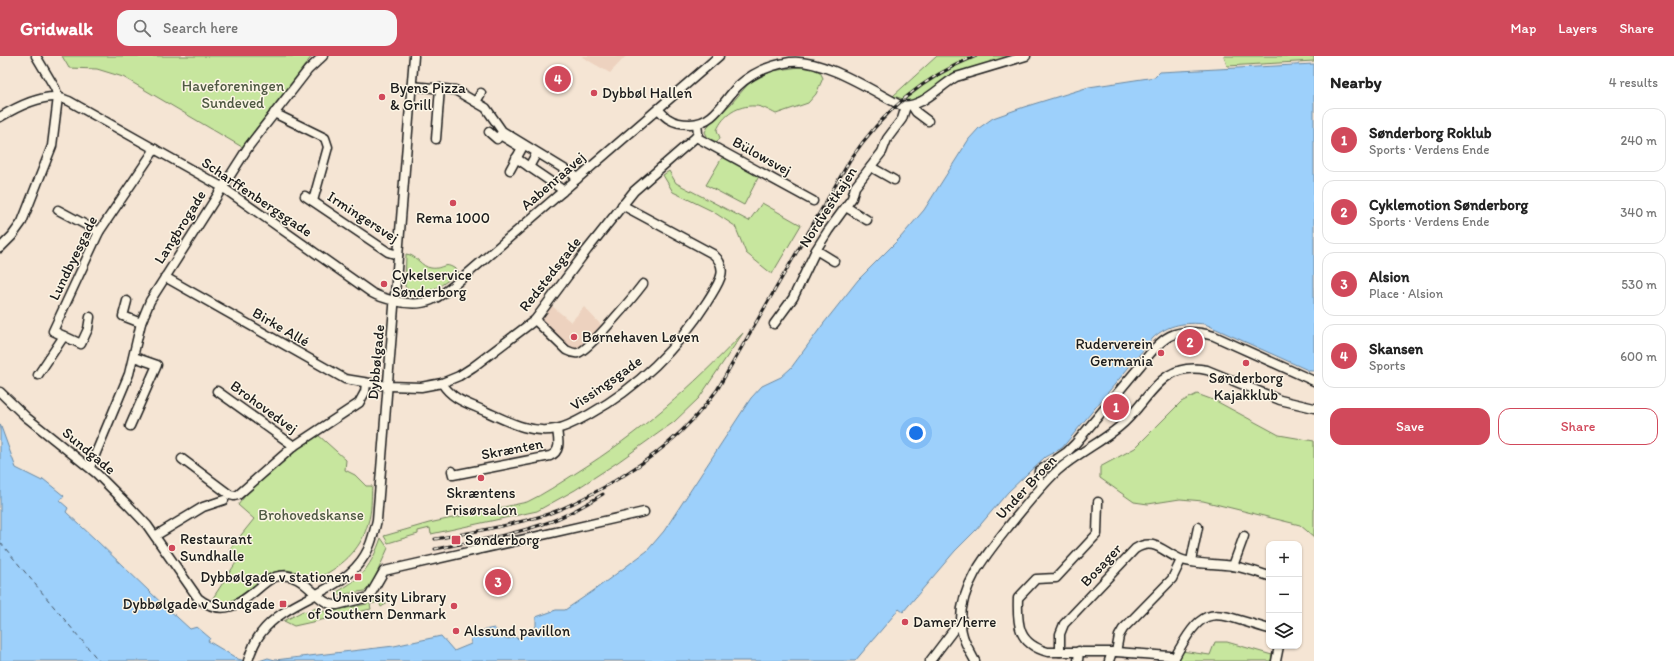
<!DOCTYPE html>
<meta charset="utf-8">
<style>
body{margin:0;font-family:Itim,sans-serif;background:#f6f6f6;color:#222}
.controls{position:absolute;right:12px;bottom:12px;display:grid;overflow:hidden;border-radius:8px;box-shadow:0 1px 3px #0004}
.controls button{width:36px;height:36px;display:grid;place-items:center;padding:0;border:0;border-bottom:1px solid #e0e0e0;background:#fff;color:#222;font:20px sans-serif}
.you{position:absolute;left:916px;top:377px;width:14px;height:14px;margin:-10px;border:3px solid #fff;border-radius:50%;background:#1a73e8;box-shadow:0 0 0 6px #1a73e833}
.badge{display:grid;place-items:center;width:26px;height:26px;border-radius:50%;background:#d1495b;color:#fff;font-size:13px;font-weight:700}
.pin{position:absolute;translate:-50% -50%;border:2px solid #fff;box-shadow:0 1px 4px #0006}
.list{margin:0;padding:0;list-style:none}
h2{display:flex;justify-content:space-between;align-items:center;height:52px;margin:0;padding:0 16px;font-size:17px}
h2 small{font-size:13px;font-weight:400;color:#767676}
.list li{display:grid;grid-template-columns:26px 1fr auto;gap:12px;align-items:center;box-sizing:border-box;height:64px;margin:0 8px 8px;padding:0 8px;border:1px solid #e0e0e0;border-radius:12px}
.list b{display:block;font-size:15px;white-space:nowrap}
.list p{margin:0;font-size:13px;white-space:nowrap;color:#767676}
.list em{font-size:13px;font-style:normal;color:#767676}
.actions{display:flex;gap:8px;padding:12px 16px}
.actions a{flex:1;padding:9px 0;border:1px solid #d1495b;border-radius:12px;text-align:center;font-size:14px;color:#d1495b}
.actions .main{background:#d1495b;color:#fff}
.icon{flex:none;width:22px;height:22px;fill:none;stroke:currentColor;stroke-width:2;stroke-linecap:round;stroke-linejoin:round}
.map{position:relative;flex:none;width:1314px;height:605px;overflow:hidden}
header{display:flex;align-items:center;gap:24px;box-sizing:border-box;height:56px;padding:0 20px;background:#d1495b;color:#fff}
header strong{font-size:19px}
nav{display:flex;gap:22px;margin-inline-start:auto;font-size:14px}
.search{width:280px;height:36px;background:#f6f6f6;display:flex;align-items:center;gap:10px;box-sizing:border-box;padding:0 14px;border-radius:12px;color:#767676;font-size:15px}
main{display:flex}
aside{flex:1;background:#fff}
.map>svg:first-child{display:block}
</style>
<header>
<strong>Gridwalk</strong>
<div class="search"><svg class="icon" aria-label="search" viewBox="0 0 24 24"><circle cx="10" cy="10" r="6"/><path d="M15 15l6 6"/></svg>Search here</div>
<nav><a>Map</a><a>Layers</a><a>Share</a></nav>
</header>
<main>
<div class="map">
<svg width="1314" height="605" viewBox="0 0 1314 605">
<rect width="100%" height="100%" fill="#f5e5d4"/>
<filter id="ink" filterUnits="userSpaceOnUse"><feTurbulence type="fractalNoise" baseFrequency=".025" numOctaves="2"/><feDisplacementMap in="SourceGraphic" scale="8" xChannelSelector="R" yChannelSelector="G"/><feConvolveMatrix kernelMatrix="1 2 1 2 8 2 1 2 1" color-interpolation-filters="sRGB"/></filter>
<g filter="url(#ink)">
<g fill="#edd2bf">
<path d="M583,0H626L610,17L582,1Z"/>
<path d="M552,250L571,266L584,251L602,270L578,293H573L543,267L542,264Z"/>
</g>
<g fill="#c7e69e" stroke="#72815d">
<path d="M62,0H312L242,91L123,21L97,13L69,12Z"/>
<path d="M937,0H1010L955,17L927,37L910,45L893,40Z"/>
<path d="M1224,0H1314V5L1227,10Z"/>
<path d="M806,10L820,16L823,22L816,38L808,47L776,58C770,55 762,50 755,50C738,49 723,59 717,74L720,82L717,86L708,82L705,76L711,65L731,48L749,27L772,15Z"/>
<path d="M723,100L759,120L744,149L706,129Z"/>
<path d="M669,115L676,127L749,165L762,147L801,169L772,218L746,197L735,170L712,155L673,136L663,119Z"/>
<path d="M406,198C417,199 421,211 431,212C444,214 444,203 459,216C441,230 433,237 409,237L405,230Z"/>
<path d="M743,277L699,342L674,366L618,406L575,434L537,455L431,478L430,472L418,475V478L388,487L384,480L429,467L527,446C544,438 560,427 576,417C641,376 691,332 743,277Z"/>
<path d="M1197,338L1216,345L1279,379L1314,385V481L1300,469L1203,445L1180,443L1148,448L1134,446L1100,422V411L1135,392L1181,346Z"/>
<path d="M317,378L346,404L345,414L355,419L366,430H372C371,442 372,455 368,467C361,495 340,512 314,524L298,516L286,514L274,516L231,546L221,547L211,545L239,502L229,494L254,463L238,449L245,440L244,438L297,392Z"/>
<path d="M381,482L388,492L372,528L365,535L338,539L337,536C363,521 371,510 381,482Z"/>
<path d="M385,541L386,548L381,551L379,546L370,548L371,553L294,570L284,565L303,555L310,557L313,552L327,556L367,548L378,542Z"/>
<path d="M1215,586H1227L1272,599L1271,605H1179L1181,595L1210,599Z"/>
</g>
<g fill="#9dd0fb" stroke="#6988a2">
<path d="M1314,8V315H1310L1205,268C1186,266 1168,268 1153,282L1062,392L1045,401L1008,436L976,474L955,495L903,556L899,553L855,605H259L268,602L275,604L394,590L441,580L454,595L471,588L470,577L494,572L505,582L509,583L515,580L517,583L535,572L536,570V561L556,554H565L593,535L647,495L664,475L751,342L762,330L781,321L791,312L824,267L858,224L900,182L924,154L969,83L979,72L993,62L1024,51L1089,31L1155,21L1160,16Z"/>
<path d="M0,368L16,412L42,425L43,423L64,440L60,445L68,452L66,456C108,494 147,535 190,573L197,571L210,582L208,585L238,603L245,605H0Z"/>
</g>
<g fill="none" stroke-linecap="round" stroke-linejoin="round">
<path stroke="#43525f" stroke-width="1" stroke-dasharray="5 4" stroke-linecap="butt" d="M0,486L99,605"/>
<defs>
<g id="minor">
<path d="M411,30L455,34L486,52L502,75L574,119L577,123"/>
<path d="M476,46L481,37"/>
<path d="M912,50L916,56L928,65"/>
<path d="M658,53C661,56 665,61 669,63C675,67 683,68 690,68C714,68 723,45 738,30C752,17 771,9 790,6C822,2 871,34 900,49C922,53 938,31 956,21L1026,0"/>
<path d="M274,57L325,82L328,91L313,145"/>
<path d="M0,61C15,52 39,40 57,41C61,41 65,44 69,45L222,131L372,237C379,241 387,243 395,245C429,254 442,239 466,219L719,0"/>
<path d="M489,76L497,83L500,79L522,92L510,114"/>
<path d="M696,81L813,145"/>
<path d="M436,83L440,32"/>
<path d="M516,102L560,132L562,136"/>
<path d="M529,111L535,100"/>
<path d="M871,111L894,124"/>
<path d="M305,140L388,196L398,199"/>
<path d="M846,151L867,164"/>
<path d="M58,154L99,176"/>
<path d="M0,192L12,180L22,166L52,90L58,41L55,32L36,0"/>
<path d="M816,194L834,205"/>
<path d="M165,221L345,323L388,330L421,331L442,327L459,320L473,311L535,264L587,194L634,135L696,81L698,77L697,68"/>
<path d="M127,245L123,260L141,267"/>
<path d="M90,261L88,273L81,288L53,275L99,176L155,93"/>
<path d="M535,264L566,294C570,296 573,298 578,297C589,294 634,240 643,228"/>
<path d="M774,268L793,242L816,194L828,175L852,142L855,131L882,96L887,83L902,63L906,50"/>
<path d="M38,319L64,280"/>
<path d="M442,327C452,344 470,348 487,356C509,366 531,378 556,373C568,371 579,364 590,358C637,332 678,292 707,246C717,229 731,214 713,198L622,149"/>
<path d="M217,335L294,390"/>
<path d="M0,336L26,361L97,418L128,449L147,469L198,542C223,562 240,548 260,531C266,526 271,521 279,520C305,515 318,551 337,549L369,541L384,515L644,456"/>
<path d="M130,370L157,309L134,301"/>
<path d="M182,403L230,439L234,440L238,439L294,390L359,347L365,336L366,327"/>
<path d="M90,411L129,318L141,267L150,245L249,90L308,14L323,0"/>
<path d="M452,415L453,419L550,400C562,395 558,383 557,373"/>
<path d="M1042,430L1039,423V415L1067,396L1075,388C1097,362 1118,336 1140,310C1148,300 1158,286 1170,280C1184,273 1200,276 1214,280L1314,325"/>
<path d="M1098,446L1097,478L1056,522L1036,523L1018,542C1017,569 1018,588 1048,596H1116L1170,600L1175,605"/>
<path d="M155,480L203,451L224,444"/>
<path d="M1191,505L1198,471"/>
<path d="M1233,510L1244,480"/>
<path d="M1060,596V578L1064,568L1135,493C1154,481 1163,496 1180,503C1193,509 1218,507 1233,510C1245,512 1257,516 1269,520"/>
<path d="M1116,596L1119,580L1123,573L1172,523L1181,504"/>
<path d="M1174,603C1206,543 1212,557 1269,573"/>
<path d="M248,605C251,595 254,586 261,577C287,542 342,538 365,499C372,488 374,476 377,464L414,0"/>
<path d="M930,605L955,572L961,569"/>
<path d="M975,605C969,594 961,581 961,568C959,528 990,494 1013,465C1027,448 1041,430 1057,415C1076,398 1100,387 1119,371C1150,346 1159,304 1207,314L1280,344L1314,352"/>
<path d="M1078,605L1079,595"/>
<path d="M1109,605L1112,596"/>
<path d="M1276,605L1279,590"/>
</g>
</defs>
<use href="#minor" stroke="#1c1c1c" stroke-width="11"/>
<use href="#minor" stroke="#fcf5e5" stroke-width="8"/>
<defs>
<g id="rail">
<path d="M435,483C472,476 509,470 545,459C567,452 588,440 608,429C653,402 686,377 717,334L850,104C882,56 923,21 976,0"/>
<path d="M435,493C474,485 514,479 552,465C570,458 587,448 603,438"/>
</g>
</defs>
<use href="#rail" stroke="#1c1c1c" stroke-width="3"/>
<use href="#rail" stroke="#fcf5e5" stroke-width="1.5" stroke-dasharray="4.5" stroke-linecap="butt"/>
</g>
</g>
<g fill="#d1495b" stroke="#fcf5e5" stroke-width="1.5">
<circle cx="594" cy="37" r="4"/>
<circle cx="382" cy="41" r="4"/>
<circle cx="453" cy="147" r="4"/>
<circle cx="384" cy="228" r="4"/>
<circle cx="574" cy="281" r="4"/>
<circle cx="1161" cy="297" r="4"/>
<circle cx="1246" cy="307" r="4"/>
<circle cx="481" cy="422" r="4"/>
<rect x="451" y="479" width="10" height="10" rx="2"/>
<circle cx="172" cy="492" r="4"/>
<rect x="354" y="517" width="8" height="8" rx="2"/>
<rect x="279" y="544" width="8" height="8" rx="2"/>
<circle cx="454" cy="550" r="4"/>
<circle cx="905" cy="566" r="4"/>
<circle cx="456" cy="575" r="4"/>
</g>
<g text-anchor="middle" stroke-width="3" stroke-linejoin="round" paint-order="stroke">
<g font-size="15" fill="#4f5943" stroke="#fcf5e5">
<text x="233" y="35">Haveforeningen<tspan x="233" dy="17">Sundeved</tspan></text>
<text x="311" y="464">Brohovedskanse</text>
</g>
<g font-size="15" fill="#1c1c1c" stroke="#fcf5e5" text-anchor="start">
<text x="390" y="37">Byens Pizza<tspan x="390" dy="17">&amp; Grill</tspan></text>
<text x="602" y="42">Dybbøl Hallen</text>
<text x="453" y="167" text-anchor="middle">Rema 1000</text>
<text x="392" y="224">Cykelservice<tspan x="392" dy="17">Sønderborg</tspan></text>
<text x="582" y="286">Børnehaven Løven</text>
<text x="1153" y="293" text-anchor="end">Ruderverein<tspan x="1153" dy="17">Germania</tspan></text>
<text x="1246" y="327" text-anchor="middle">Sønderborg<tspan x="1246" dy="17">Kajakklub</tspan></text>
<text x="481" y="442" text-anchor="middle">Skræntens<tspan x="481" dy="17">Frisørsalon</tspan></text>
<text x="180" y="488">Restaurant<tspan x="180" dy="17">Sundhalle</tspan></text>
<text x="465" y="489">Sønderborg</text>
<text x="350" y="526" text-anchor="end">Dybbølgade v stationen</text>
<text x="446" y="546" text-anchor="end">University Library<tspan x="446" dy="17">of Southern Denmark</tspan></text>
<text x="275" y="553" text-anchor="end">Dybbølgade v Sundgade</text>
<text x="913" y="571">Damer/herre</text>
<text x="464" y="580">Alssund pavillon</text>
</g>
<g font-size="15" fill="#1c1c1c" stroke="#fcf5e5">
<text transform="translate(762 100) rotate(29)" y="5">Bülowsvej</text>
<text transform="translate(553 125) rotate(-41)" y="5">Aabenraavej</text>
<text transform="translate(257 141) rotate(34)" y="5">Scharffenbergsgade</text>
<text transform="translate(828 151) rotate(-57)" y="5">Nordvestkajen</text>
<text transform="translate(363 161) rotate(33)" y="5">Irmingersvej</text>
<text transform="translate(180 171) rotate(-58)" y="5">Langbrogade</text>
<text transform="translate(73 202) rotate(-64)" y="5">Lundbyesgade</text>
<text transform="translate(550 218) rotate(-52)" y="5">Redstedsgade</text>
<text transform="translate(281 271) rotate(30)" y="5">Birke Allé</text>
<text transform="translate(376 306) rotate(-85)" y="5">Dybbølgade</text>
<text transform="translate(606 327) rotate(-35)" y="5">Vissingsgade</text>
<text transform="translate(264 351) rotate(36)" y="5">Brohovedvej</text>
<text transform="translate(512 393) rotate(-11)" y="5">Skrænten</text>
<text transform="translate(89 395) rotate(40)" y="5">Sundgade</text>
<text transform="translate(1026 431) rotate(-47)" y="5">Under Broen</text>
<text transform="translate(1101 509) rotate(-47)" y="5">Bosager</text>
</g>
</g>
</svg>
<div class="controls">
<button>+</button>
<button>−</button>
<button><svg class="icon" aria-label="layers" viewBox="0 0 24 24"><path d="M12 4l9 5-9 5-9-5zM3 14l9 5 9-5"/></svg></button>
</div>
<div class="you"></div>
<div class="pin badge" style="left:1116px;top:351px">1</div>
<div class="pin badge" style="left:1190px;top:286px">2</div>
<div class="pin badge" style="left:498px;top:526px">3</div>
<div class="pin badge" style="left:558px;top:23px">4</div>
</div>
<aside>
<h2>Nearby<small>4 results</small></h2>
<ul class="list">
<li><span class="badge">1</span><div><b>Sønderborg Roklub</b><p>Sports · Verdens Ende</p></div><em>240 m</em></li>
<li><span class="badge">2</span><div><b>Cyklemotion Sønderborg</b><p>Sports · Verdens Ende</p></div><em>340 m</em></li>
<li><span class="badge">3</span><div><b>Alsion</b><p>Place · Alsion</p></div><em>530 m</em></li>
<li><span class="badge">4</span><div><b>Skansen</b><p>Sports</p></div><em>600 m</em></li>
</ul>
<div class="actions"><a class="main">Save</a><a>Share</a></div>
</aside>
</main>
